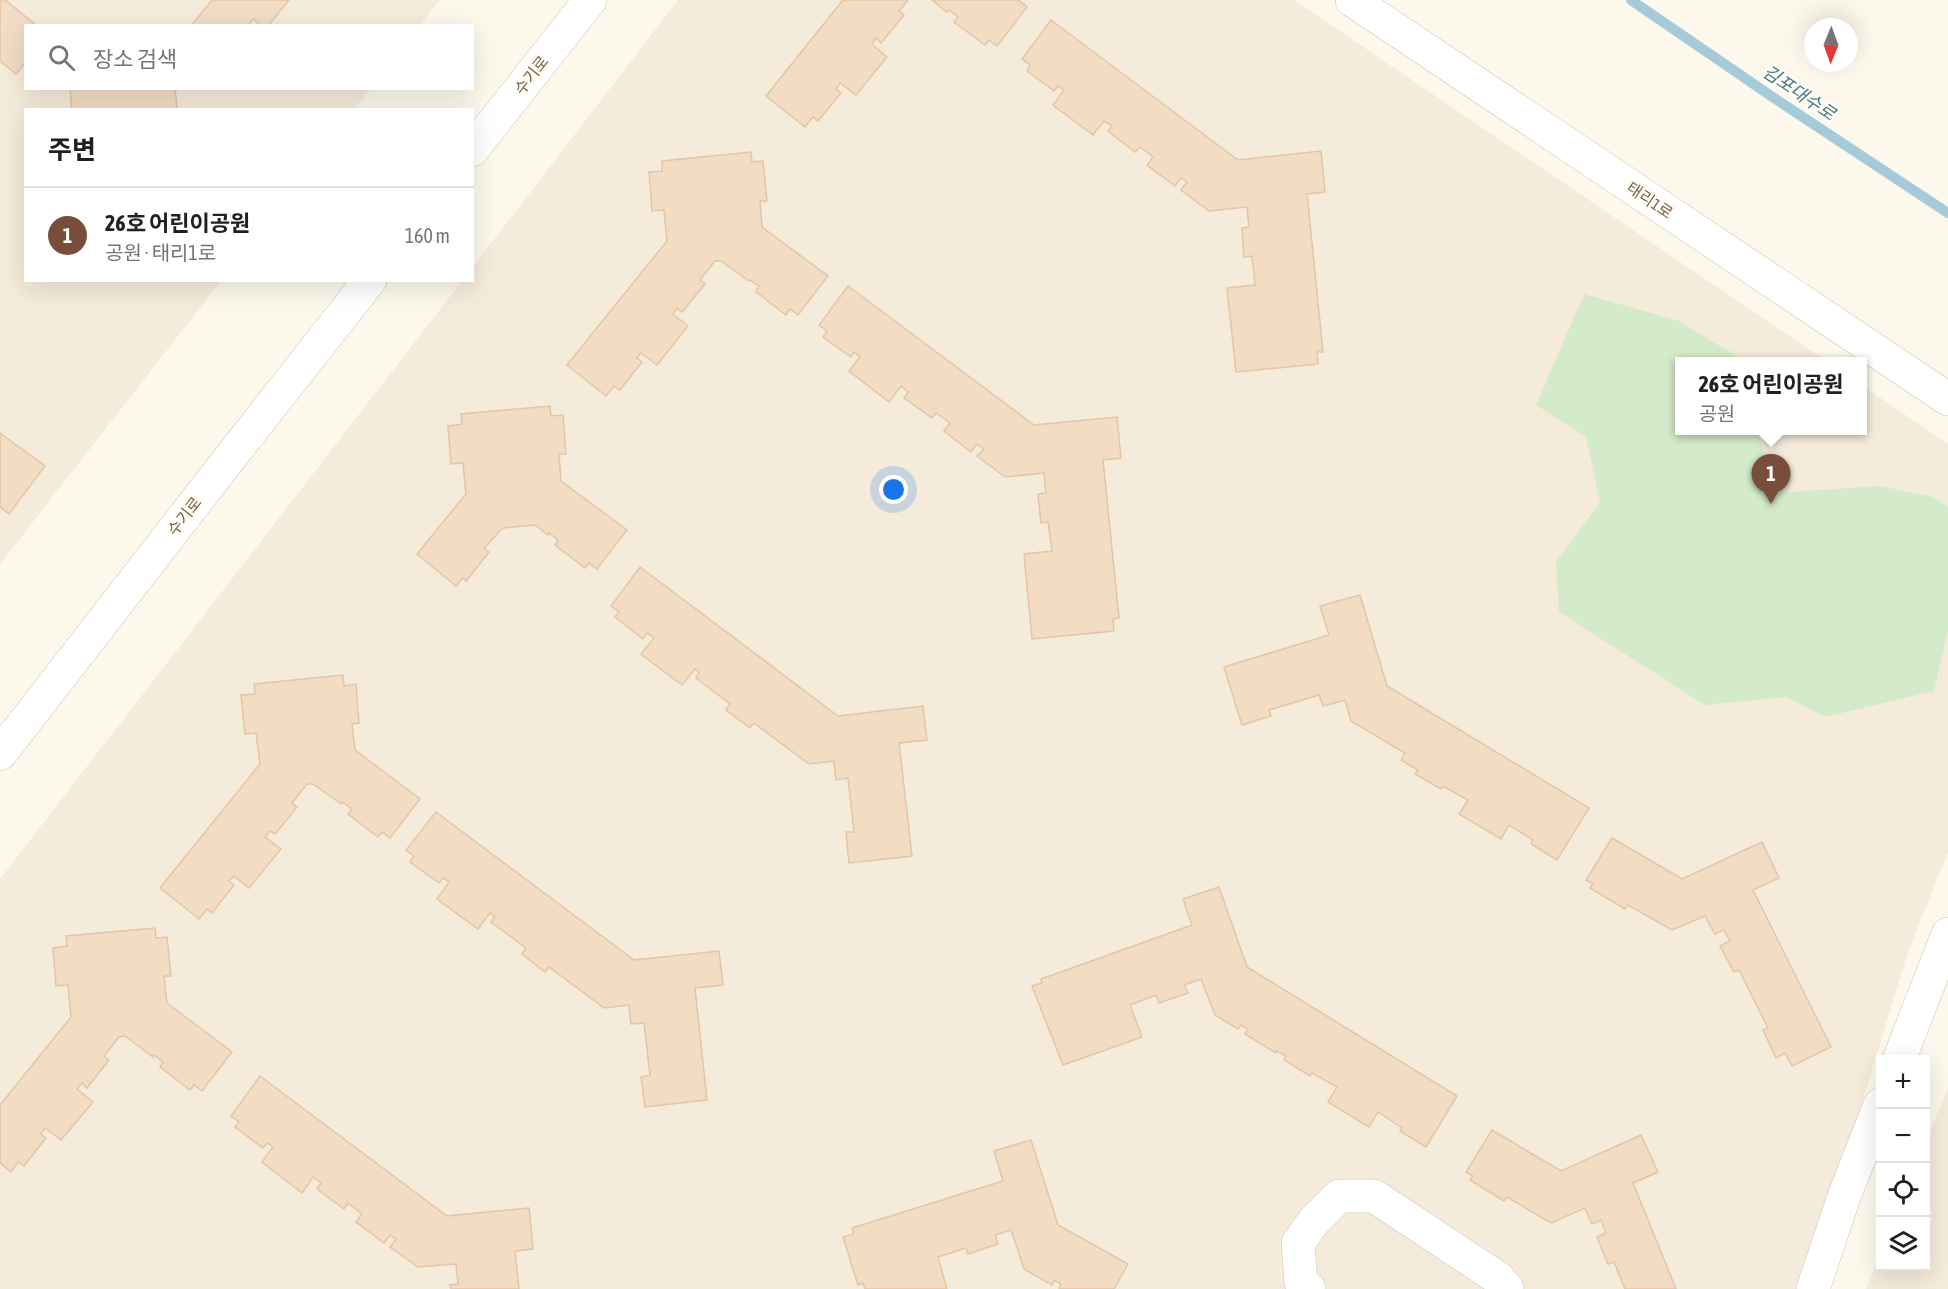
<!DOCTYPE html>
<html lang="ko">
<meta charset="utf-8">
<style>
body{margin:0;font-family:"Asap Condensed","Noto Sans KR",sans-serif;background:#f6f6f6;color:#202124}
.controls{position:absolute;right:18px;bottom:18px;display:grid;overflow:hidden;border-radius:0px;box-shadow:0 6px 24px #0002}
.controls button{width:54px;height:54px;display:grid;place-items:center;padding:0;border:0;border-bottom:2px solid #e0e0e0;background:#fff;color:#202124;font:30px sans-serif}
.compass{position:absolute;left:1804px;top:18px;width:54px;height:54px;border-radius:50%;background:#fff;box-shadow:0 6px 24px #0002;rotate:181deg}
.you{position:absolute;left:894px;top:490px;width:21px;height:21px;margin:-15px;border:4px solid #fff;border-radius:50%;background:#1a73e8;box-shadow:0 0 0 9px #1a73e833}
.badge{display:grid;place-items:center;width:39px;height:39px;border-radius:50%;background:#784e3a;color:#fff;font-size:20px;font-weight:700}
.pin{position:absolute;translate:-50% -50px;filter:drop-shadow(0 2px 3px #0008)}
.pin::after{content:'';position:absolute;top:32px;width:21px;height:18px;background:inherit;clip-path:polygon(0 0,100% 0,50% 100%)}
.popup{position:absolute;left:1675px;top:357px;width:192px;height:78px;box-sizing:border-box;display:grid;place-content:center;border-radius:0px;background:#fff;filter:drop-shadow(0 2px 4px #0005);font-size:20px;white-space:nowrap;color:#757577}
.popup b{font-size:22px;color:#202124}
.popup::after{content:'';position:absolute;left:50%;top:100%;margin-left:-12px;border:12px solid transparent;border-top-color:#fff}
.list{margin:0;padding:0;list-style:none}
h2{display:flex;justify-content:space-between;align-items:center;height:78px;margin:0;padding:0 24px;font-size:26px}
h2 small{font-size:20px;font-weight:400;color:#757577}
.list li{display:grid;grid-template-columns:39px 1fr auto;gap:18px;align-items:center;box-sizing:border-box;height:96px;padding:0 24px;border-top:2px solid #e0e0e0}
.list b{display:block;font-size:22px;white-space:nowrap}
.list p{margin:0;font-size:20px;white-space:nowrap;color:#757577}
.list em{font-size:20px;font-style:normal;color:#757577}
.icon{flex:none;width:33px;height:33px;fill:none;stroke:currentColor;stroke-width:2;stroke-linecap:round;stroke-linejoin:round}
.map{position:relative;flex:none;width:1948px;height:1289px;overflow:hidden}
.search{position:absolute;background:#fff;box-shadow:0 6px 24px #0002;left:24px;top:24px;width:450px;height:66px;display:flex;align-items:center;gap:15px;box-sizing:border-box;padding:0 21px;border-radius:0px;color:#757577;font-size:22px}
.panel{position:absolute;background:#fff;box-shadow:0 6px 24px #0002;left:24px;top:108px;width:450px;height:174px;border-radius:0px}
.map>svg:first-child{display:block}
</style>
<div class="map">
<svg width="1948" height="1289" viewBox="0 0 1948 1289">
<rect width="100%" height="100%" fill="#fdf8ec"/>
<g fill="#f4ebda">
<path d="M0,0H440L420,25L26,26V88L371,89L354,109L26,110V280L221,281L0,564Z"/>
<path d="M678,0H1294L1826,361L1680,362V430H1862L1863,386L1948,444V852L1907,955L1805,1289H0V879L462,281L472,280L473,267Z"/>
<path d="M1948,1087V1289H1866L1880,1253V1266H1926V1142Z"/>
</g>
<path fill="#d3ebc9" d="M1584,294L1679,321L1741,359V361L1680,362V430L1758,431L1774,493L1880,486L1933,497L1948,507V631L1934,691L1825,717L1786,697L1705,705L1559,612L1556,562L1600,502L1586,437L1536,405Z"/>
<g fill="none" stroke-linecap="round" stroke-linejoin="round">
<path stroke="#a6cad9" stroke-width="10" d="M1631,0L1777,100L1948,213"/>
</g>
<g fill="#f2dcc4" stroke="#e5c5a4" stroke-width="1.5">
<path d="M0,0H5L37,26H26V62L16,74L0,61Z"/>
<path d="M212,0H289L268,26H261L253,19L248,26H191Z"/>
<path d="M843,0H908L899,11L904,15L881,43L876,38L872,44L887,57L856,95L840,83L836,89L841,93L818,121L813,117L805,127L766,96Z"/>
<path d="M932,0H1018L1027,7L997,46L989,40L985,45L954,22L958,17L949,10L947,12Z"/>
<path d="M1051,20L1238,160L1321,151L1325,192L1307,194L1323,352H1317L1318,364L1236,372L1227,288L1255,285L1252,256L1244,257L1242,228L1249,227L1247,207L1209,211L1181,190L1187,182L1181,178L1175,186L1147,165L1153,157L1140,147L1135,152L1108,131L1112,126L1104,121L1093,135L1053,105L1064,90L1058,86L1054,91L1027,71L1030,65L1022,59Z"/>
<path d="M70,88H175L177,109L72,110Z"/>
<path d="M751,152L752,162L763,161L767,201H760L762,227L828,276L798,315L790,309L786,315L756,292L759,286L750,280L749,281L721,261H715L700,280L705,284L682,312L677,308L673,314L688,326L657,365L641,353L637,358L642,362L620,390L614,386L606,396L567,365L667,241L664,210L652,211L649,172L662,171V161Z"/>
<path d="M848,286L1034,425L1117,417L1121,458L1103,460L1119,618L1113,619L1114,631L1032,639L1024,554L1052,551L1048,522L1041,523L1038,494L1046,493L1044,473L1005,477L977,456L984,449L977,444L971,452L944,431L950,423L936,413L932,418L904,398L908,392L901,386L889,402L849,371L860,357L854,352L851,357L823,337L827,331L819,325Z"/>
<path d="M550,406L551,416L563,415L566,454H559L561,481L627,530L597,569L589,563L585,568L555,545L558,540L549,533L548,535L535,525L503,528L484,548L489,552L466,581L463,578L456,586L417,554L466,494L463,463L451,464L448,426L462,424L461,414Z"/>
<path d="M0,433L45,466L9,514L0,507Z"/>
<path d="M640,567L838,716L923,706L927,740L899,743L912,856L849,863L846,832H854L848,778L836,780L834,761L809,764L754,723L750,728L726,710L730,704L696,678L699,672L695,669L682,685L641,654L654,638L647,633L643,639L615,617L619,612L611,606Z"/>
<path d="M1360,595L1387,686L1589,808L1557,860L1531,844L1533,840L1509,825L1501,839L1459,814L1468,800L1443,786L1441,789L1415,774L1418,770L1401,760L1405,753L1351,721L1345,700L1323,706L1319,695L1269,710L1271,716L1242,725L1224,667L1329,635L1320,606Z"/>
<path d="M343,675L344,686L356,684L359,723L352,724L355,750L420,799L390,838L382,832L378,837L348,814L352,809L342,802L341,804L313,784H307L292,803L297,807L275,834L270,831L265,837L281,849L249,888L234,876L229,881L234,885L212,913L207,909L199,919L160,888L260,764L256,733L245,734L241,695L255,694L254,684Z"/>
<path d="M436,812L634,960L719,951L723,985L695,988L707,1100L645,1107L641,1077L650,1075L644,1023L631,1024L629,1005L604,1008L549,967L545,972L522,954L526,948L491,922L495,916L490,913L478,929L437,899L449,882L443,878L439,883L410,862L414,856L406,850Z"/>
<path d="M1612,838L1682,879L1762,842L1779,878L1753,890L1831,1047L1792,1066L1785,1053L1776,1058L1763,1030L1768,1028L1739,970L1734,972L1720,946L1730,941L1724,930L1715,934L1705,916L1672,930L1628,905L1625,909L1590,888L1593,884L1586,880Z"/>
<path d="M1219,887L1247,967L1457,1096L1426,1147L1400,1131L1402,1128L1378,1112L1369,1127L1328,1102L1337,1087L1312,1073L1310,1076L1284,1060L1286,1056L1277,1051L1276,1053L1245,1034L1248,1029L1241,1025L1238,1029L1215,1015L1201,979L1184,985L1188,993L1159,1003L1156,995L1130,1005L1142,1037L1063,1065L1032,986L1042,983L1041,979L1192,925L1183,899Z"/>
<path d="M155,928L156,938L167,937L171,976H164L167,1003L232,1052L202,1091L194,1085L190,1090L160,1067L163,1062L154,1055L153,1057L125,1036L119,1037L104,1056L109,1060L87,1088L82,1083L77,1089L93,1102L61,1140L45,1128L41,1134L46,1138L24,1166L18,1162L11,1172L0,1163V1105L71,1017L68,985L56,986L53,948L67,946L66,936Z"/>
<path d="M260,1076L447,1216L529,1208L533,1249L515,1251L519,1289H451L450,1285L458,1284L456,1264L418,1267L390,1247L396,1239L390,1235L384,1243L356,1222L362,1214L348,1203L344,1209L317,1189L321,1183L313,1177L302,1193L262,1162L273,1147L267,1143L263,1148L235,1127L239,1122L231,1116Z"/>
<path d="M1492,1130L1561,1171L1641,1135L1658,1172L1633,1183L1676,1289H1625L1614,1262L1608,1264L1597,1237L1606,1233L1601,1220L1592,1224L1585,1208L1551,1223L1507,1197L1504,1201L1470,1180L1473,1176L1466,1172Z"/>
<path d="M1031,1140L1058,1225L1128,1264L1114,1289H1059L1061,1284L1054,1280L1052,1285L1024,1269L1011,1230L995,1235L998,1244L968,1254L966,1248L938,1257L947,1289H865L863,1283L858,1285L843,1237L854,1234L852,1228L1003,1181L994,1151Z"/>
</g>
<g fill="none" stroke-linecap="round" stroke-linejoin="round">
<defs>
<g id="minor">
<path d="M1352,0L1948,399"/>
<path d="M472,150L590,0"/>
<path d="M0,754L229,459L370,280"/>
<path d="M1899,1060L1948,934"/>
<path d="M1309,1289L1301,1282L1298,1243L1314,1221L1339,1196H1374L1498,1278L1507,1289"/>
<path d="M1813,1289L1845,1194L1880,1105"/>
</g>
</defs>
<use href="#minor" stroke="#d0c2b0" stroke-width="34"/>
<use href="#minor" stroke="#fff" stroke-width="33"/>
</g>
<g text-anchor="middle" stroke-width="6" stroke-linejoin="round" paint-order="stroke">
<g font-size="16" fill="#79624e" stroke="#fffcf3">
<text transform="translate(531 75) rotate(-52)" y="6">수기로</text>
<text transform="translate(1650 200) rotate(34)" y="6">태리1로</text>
<text transform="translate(184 516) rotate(-52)" y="6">수기로</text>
</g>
<g font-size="18" font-style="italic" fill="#47778b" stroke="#fffcf3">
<text transform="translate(1799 93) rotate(34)" y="6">김포대수로</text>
</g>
</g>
</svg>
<div class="controls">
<button>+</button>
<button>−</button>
<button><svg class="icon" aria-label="locate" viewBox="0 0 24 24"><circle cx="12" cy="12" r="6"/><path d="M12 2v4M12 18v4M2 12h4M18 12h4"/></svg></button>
<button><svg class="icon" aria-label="layers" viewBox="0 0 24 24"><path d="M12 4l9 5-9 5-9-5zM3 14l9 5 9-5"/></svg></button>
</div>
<svg class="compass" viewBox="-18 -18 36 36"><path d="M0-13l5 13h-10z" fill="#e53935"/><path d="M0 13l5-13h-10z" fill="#757577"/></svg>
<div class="you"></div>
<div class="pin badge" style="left:1771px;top:504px">1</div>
<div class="popup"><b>26호 어린이공원</b>공원</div>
<div class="search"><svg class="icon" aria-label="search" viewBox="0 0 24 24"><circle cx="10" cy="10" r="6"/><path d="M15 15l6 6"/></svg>장소 검색</div>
<section class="panel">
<h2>주변<small></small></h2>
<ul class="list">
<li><span class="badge">1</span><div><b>26호 어린이공원</b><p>공원 · 태리1로</p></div><em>160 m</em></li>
</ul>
</section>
</div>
